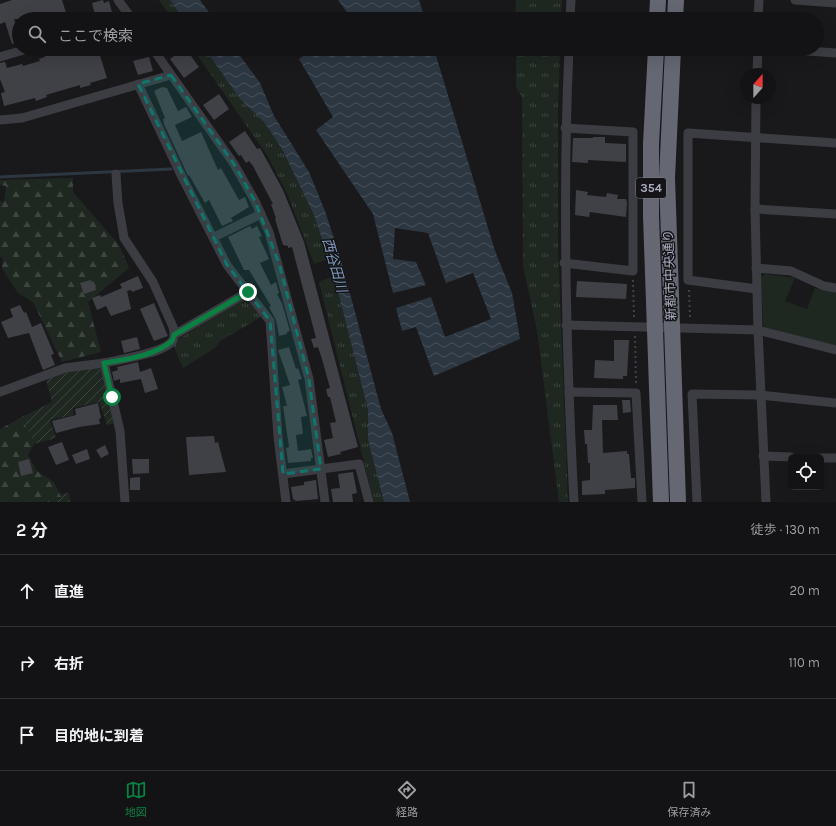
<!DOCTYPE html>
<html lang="ja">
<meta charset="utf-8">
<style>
body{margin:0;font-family:Karla,"Noto Sans JP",sans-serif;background:#1c1c1e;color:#f1f3f6}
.controls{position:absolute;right:12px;bottom:12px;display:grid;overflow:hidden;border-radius:6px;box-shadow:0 4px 16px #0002}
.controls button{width:36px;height:36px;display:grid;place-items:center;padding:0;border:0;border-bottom:1px solid #323234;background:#131315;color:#f1f3f6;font:20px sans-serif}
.compass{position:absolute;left:740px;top:68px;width:36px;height:36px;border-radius:50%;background:#131315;box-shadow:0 4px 16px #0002;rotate:21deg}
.stop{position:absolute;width:12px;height:12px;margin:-9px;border:3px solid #0b8043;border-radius:50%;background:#fff}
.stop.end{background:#0b8043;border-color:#fff;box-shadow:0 1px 4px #0008}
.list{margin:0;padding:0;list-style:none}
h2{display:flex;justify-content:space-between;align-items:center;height:52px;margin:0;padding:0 16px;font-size:17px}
h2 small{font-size:13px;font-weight:400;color:#9d9ea0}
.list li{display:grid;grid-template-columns:26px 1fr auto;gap:12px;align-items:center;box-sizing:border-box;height:72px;padding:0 16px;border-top:1px solid #323234}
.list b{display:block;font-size:15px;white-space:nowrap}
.list em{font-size:13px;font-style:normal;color:#9d9ea0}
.icon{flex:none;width:22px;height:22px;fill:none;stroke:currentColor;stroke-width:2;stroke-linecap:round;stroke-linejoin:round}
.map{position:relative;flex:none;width:836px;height:502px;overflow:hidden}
.search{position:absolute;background:#131315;box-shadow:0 4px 16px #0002;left:12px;right:12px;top:12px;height:44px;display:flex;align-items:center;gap:10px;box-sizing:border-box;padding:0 14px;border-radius:22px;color:#9d9ea0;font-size:15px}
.sheet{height:268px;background:#131315}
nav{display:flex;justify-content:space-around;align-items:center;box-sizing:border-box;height:56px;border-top:1px solid #323234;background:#131315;font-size:11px;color:#9d9ea0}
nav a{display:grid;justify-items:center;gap:2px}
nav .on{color:#0b8043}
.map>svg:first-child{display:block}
</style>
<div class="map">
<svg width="836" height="502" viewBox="0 0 836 502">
<defs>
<pattern id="grass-tufts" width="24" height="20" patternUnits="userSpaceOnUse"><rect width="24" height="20" fill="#1e2821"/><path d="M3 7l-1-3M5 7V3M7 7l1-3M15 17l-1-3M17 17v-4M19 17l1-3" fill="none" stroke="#3c453f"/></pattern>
<pattern id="forest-firs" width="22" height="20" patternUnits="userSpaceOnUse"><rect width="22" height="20" fill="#1e2821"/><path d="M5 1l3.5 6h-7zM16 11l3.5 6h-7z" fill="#3c453f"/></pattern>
<pattern id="garden-furrows" width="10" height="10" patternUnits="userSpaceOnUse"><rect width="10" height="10" fill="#1e2821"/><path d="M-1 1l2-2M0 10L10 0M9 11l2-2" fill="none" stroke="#3c453f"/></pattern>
<pattern id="water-waves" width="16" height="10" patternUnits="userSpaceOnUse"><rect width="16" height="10" fill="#2d3742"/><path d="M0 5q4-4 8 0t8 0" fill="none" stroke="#49515b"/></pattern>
</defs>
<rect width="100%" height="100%" fill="#19191c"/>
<g fill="url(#grass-tufts)">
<path d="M159,0H170L183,19H172Z"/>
<path d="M516,0H562L561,19H515Z"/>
<path d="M193,49H205L240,99L265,123L282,149L314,215L328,259L314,264L287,193L267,155Z"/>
<path d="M516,49H560L558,111V248L568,502H559L537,330L523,266L522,97L516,87Z"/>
<path d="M334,276L368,410V440L384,502H374L319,282Z"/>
<path d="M245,298H248L261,317L220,341L215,348L183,368L173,345L180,338Z"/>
</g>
<g fill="url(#forest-firs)">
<path d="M73,178V192L119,245L129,268L88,302L101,352L62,362L33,302L18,293L2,268L3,258L0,257V201L4,202L6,186L0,185V180Z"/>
<path d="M22,417L34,444L28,455L37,471L54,482L62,498L43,502H0V429Z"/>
</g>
<path fill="#1e2821" d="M765,274L795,278L785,301L807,309L815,288L836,292V346L765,327L763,323L761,277Z"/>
<g fill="url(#garden-furrows)">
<path d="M99,368L103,372L115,423L107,425L99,402L73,408L74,415L50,420L56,438L34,444L22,417L52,402L46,380L68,371Z"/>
<path d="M69,493L70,502H43L62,498L59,494Z"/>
</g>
<g fill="url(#water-waves)">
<path d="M170,0H200L214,19H183Z"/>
<path d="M338,0H419L425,19H352Z"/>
<path d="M205,49H235L260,83L274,116L309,172L325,211L341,260L381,409L392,433L410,502H384L368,440V410L334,276L314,215L282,149L265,123L240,99Z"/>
<path d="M314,49H434L495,251L512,293L520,339L434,376L416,327L402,331L396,308L431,297L445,337L491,319L473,273L446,283L428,233L395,228L393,259L416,262L426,285L393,293L373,214L316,130L333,117L299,59Z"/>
</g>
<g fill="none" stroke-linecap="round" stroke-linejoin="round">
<path stroke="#2d3742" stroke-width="3" d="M0,177L171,169"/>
</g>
<g fill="#404147">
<path d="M12,0H62L68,19H14L19,35V42L12,44L5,22L0,24V4Z"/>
<path d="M103,0L104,3L109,1L113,16L96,19L92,3Z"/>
<path d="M43,49H98L107,78L90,83L91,85L80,88V85L46,95L47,97L36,101L35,98L4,106L1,93L5,92L0,79V63L5,62L7,68L22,64L23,66L40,61L39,59L45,57Z"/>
<path d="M175,49H186L199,67L184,78L170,59L178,53Z"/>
<path d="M149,57L153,71L138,75L133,61Z"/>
<path d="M162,87L167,88L178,111L186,107L192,117L175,125L182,141L201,132L218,170L221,168L239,200L245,197L249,207L231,218L233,221L222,226L209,200L205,203L189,175L188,176L164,124L163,119L165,118L154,91Z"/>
<path d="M219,94L229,109L214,120L203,105Z"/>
<path d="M245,131L257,149L260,148L271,168L283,190L304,242L358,447L340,452L341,454L328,457L324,440L333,438L330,423L336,422L330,397H328L326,389L330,388L322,359L318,347L314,348L311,339L316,338L292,247L288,248V246L283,245L275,219L276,218L271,204H273L253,166L249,161L246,163L241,155L239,156L229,142Z"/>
<path d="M593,137H605V143L626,144V162L588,160V163L572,162L573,138H593Z"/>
<path d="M576,190L588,192L587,195L606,197L607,193L618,195L617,199H626L627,203L626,217L590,212L589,217L575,215Z"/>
<path d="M250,226L252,229L257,226L262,236L259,237L269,259L260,263L271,285L276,282L277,286L279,293L277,294L282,303L290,331L287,332V334L279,336L276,320L269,307L271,306L249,270H244L228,237Z"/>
<path d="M138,276L143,288L132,292L131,290L127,291L131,309L111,316L106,306L97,310L92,298L100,295L101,297L122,288L120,284Z"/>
<path d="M91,280V282L93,281L96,290L84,294L80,283Z"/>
<path d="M577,281L627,284L626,299L576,297Z"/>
<path d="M154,303L168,336L154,341L140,309Z"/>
<path d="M20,305L24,313L26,312L32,327L41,323L54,354L51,355L55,365L43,370L29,333L8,338L1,322L13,317L10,309Z"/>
<path d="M137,337L140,349L124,353L121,341Z"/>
<path d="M614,340H629L627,376H623V379L594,378L595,360L614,361Z"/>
<path d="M289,347L296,369L298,368L302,379L298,380L307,416L301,417L303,434L296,435L298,451L311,449L313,458H311V461L288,463L286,448L289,447L283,406H287L282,387L290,385L278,350Z"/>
<path d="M138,362L140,372L151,368L158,389L145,393L141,379L120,383V379L114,381L112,372L118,370L117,367Z"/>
<path d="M622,400H630L631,412L623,413Z"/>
<path d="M98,403L101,418L99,419L100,424L79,427L56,433L52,421L76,415L75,409Z"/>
<path d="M593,405H617L618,420H602L603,453L627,451V454H629L631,478H635V488L605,490V494L582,495V481L590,480V463H588L587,444H585L584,430H592Z"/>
<path d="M214,436L215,443L218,442L226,472L189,475L186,437Z"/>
<path d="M62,442L69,460L56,465L48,447Z"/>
<path d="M105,445L109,454L101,458L96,450Z"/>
<path d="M87,449L90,459L76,464L72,455Z"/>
<path d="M29,459L33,473L21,476L18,462Z"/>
<path d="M132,459H149V473L133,474Z"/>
<path d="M353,472L357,493L352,494L353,502H333L331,489L340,488L338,474Z"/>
<path d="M140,477V490H130V478Z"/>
<path d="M316,480L318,499L296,501L293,499L291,487L304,485V482Z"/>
</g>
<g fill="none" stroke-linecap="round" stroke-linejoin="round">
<g stroke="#404148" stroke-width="2" stroke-dasharray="2 3" stroke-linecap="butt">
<path d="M633,280L634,317"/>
<path d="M689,290L690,319"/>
<path d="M635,336L636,384"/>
</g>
<g stroke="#3c3c43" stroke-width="9">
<path d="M118,0L132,19"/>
<path d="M795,0L836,3"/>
<path d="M570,19L571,0"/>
<path d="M758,19L759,0"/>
<path d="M153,49L234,164L255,201L269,232L309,379L325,502"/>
<path d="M569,49C562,200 566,351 574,502"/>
<path d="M779,49L836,53"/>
<path d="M0,57L27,49"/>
<path d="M757,74L758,49"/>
<path d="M138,84L182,177L227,265L270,321L278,437L286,502"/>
<path d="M756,98L755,209L758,330L836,350"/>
<path d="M0,120L22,118L171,75"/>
<path d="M755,209L836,214"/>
<path d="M214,237L261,214"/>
<path d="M564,263L633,271V132L565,128"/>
<path d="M756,268L791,271L824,286L836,288"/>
<path d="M757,289L688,280V133L836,143"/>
<path d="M566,325L758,330L766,502"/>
<path d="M174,335L248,292"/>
<path d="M104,363C118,360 166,353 173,340C175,336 174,331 173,327L153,282L124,238L118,203L116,174"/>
<path d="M0,392L65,368L104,363L120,431L125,502"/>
<path d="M569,392L636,393L642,502"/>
<path d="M763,456L791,457"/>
<path d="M821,458H836"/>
<path d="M283,474L359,464L369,502"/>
<path d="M697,502L692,394L760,395L836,403"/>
</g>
<g stroke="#656873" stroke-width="16">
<path d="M657,19L658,0"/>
<path d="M675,19L676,0"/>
<path d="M656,49L651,144V216L661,502"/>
<path d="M673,49L667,178L678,502"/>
</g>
</g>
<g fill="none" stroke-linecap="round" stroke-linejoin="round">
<path stroke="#0b8043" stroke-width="5" d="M112,397L104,363C127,359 154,356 172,341L174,335L248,292"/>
</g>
<path fill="#0f766e" fill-opacity="0.2" stroke="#0f766e" stroke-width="3" stroke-dasharray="8 5" stroke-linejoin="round" d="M171,75L234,164L255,201L279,263L309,379L321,469L283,474L270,321L227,265L138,84Z"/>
<g text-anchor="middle" stroke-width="3" stroke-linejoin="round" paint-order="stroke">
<rect fill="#141417" stroke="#7d808b" stroke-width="1" x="636" y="178" width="30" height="20" rx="3"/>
<g font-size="12" font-weight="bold" fill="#aaaebd">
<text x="651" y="192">354</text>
</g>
<g font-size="13" fill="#aaaebd" stroke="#141417">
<text transform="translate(669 275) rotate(-92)" y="5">新都市中央通り</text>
</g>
<g font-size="14" font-style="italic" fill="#7e99ba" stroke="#141417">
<text transform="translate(335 265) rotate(74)" y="5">西谷田川</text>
</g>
</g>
</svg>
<div class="controls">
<button><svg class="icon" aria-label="locate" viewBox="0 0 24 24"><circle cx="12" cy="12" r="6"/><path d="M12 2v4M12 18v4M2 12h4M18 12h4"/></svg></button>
</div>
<svg class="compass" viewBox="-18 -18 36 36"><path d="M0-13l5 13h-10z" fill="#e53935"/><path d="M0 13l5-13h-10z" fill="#9d9ea0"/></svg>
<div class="stop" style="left:112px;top:397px"></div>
<div class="stop end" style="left:248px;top:292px"></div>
<div class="search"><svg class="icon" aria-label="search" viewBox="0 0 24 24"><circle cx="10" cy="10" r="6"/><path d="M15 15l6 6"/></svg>ここで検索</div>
</div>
<section class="sheet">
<h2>2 分<small>徒歩 · 130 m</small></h2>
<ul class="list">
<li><svg class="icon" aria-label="ahead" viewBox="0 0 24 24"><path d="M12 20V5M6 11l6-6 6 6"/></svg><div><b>直進</b></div><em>20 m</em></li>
<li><svg class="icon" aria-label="right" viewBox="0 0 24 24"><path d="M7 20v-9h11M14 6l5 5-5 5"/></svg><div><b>右折</b></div><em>110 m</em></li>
<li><svg class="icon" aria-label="arrive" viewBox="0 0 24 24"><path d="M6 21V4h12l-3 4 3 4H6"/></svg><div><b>目的地に到着</b></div></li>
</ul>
</section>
<nav>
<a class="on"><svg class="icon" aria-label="map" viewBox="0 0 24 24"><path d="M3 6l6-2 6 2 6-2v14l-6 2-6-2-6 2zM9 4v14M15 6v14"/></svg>地図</a>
<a><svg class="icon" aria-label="directions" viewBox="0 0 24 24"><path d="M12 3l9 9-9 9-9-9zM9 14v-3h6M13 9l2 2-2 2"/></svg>経路</a>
<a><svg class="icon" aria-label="saved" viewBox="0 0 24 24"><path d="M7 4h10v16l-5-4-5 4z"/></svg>保存済み</a>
</nav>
